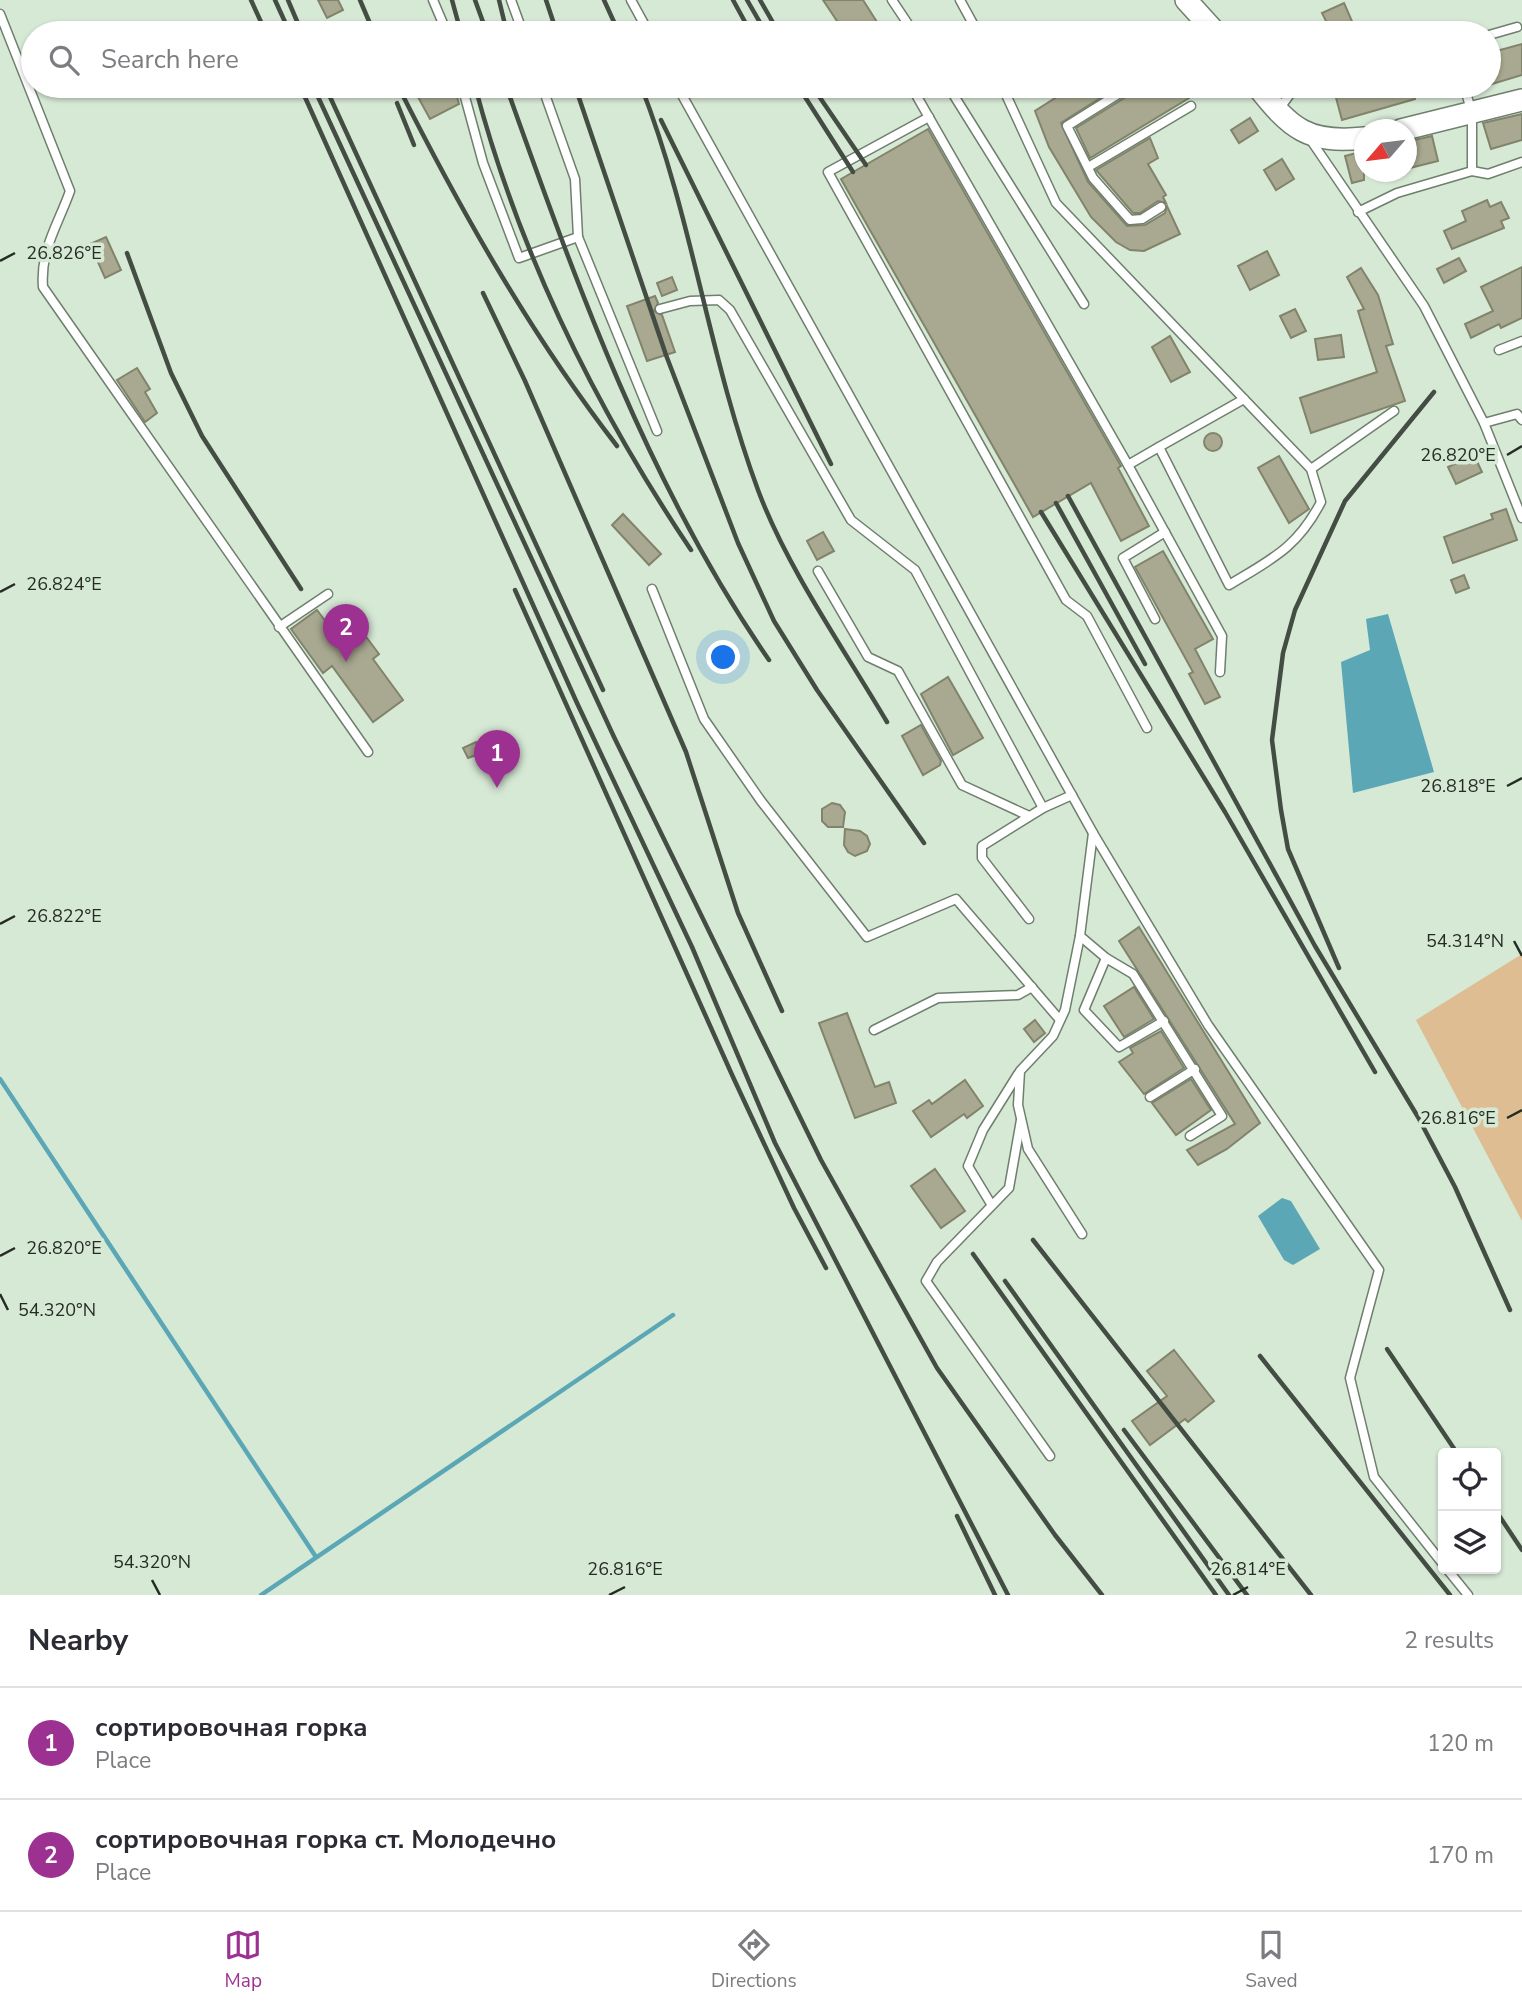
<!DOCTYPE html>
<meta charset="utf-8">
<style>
body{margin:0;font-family:"Nunito Sans",sans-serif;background:#f7f7f7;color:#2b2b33}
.controls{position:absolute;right:21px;bottom:21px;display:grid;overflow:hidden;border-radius:7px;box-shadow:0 2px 5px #0004}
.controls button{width:63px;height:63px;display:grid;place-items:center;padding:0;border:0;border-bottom:2px solid #e1e1e2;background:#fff;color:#2b2b33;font:35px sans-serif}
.compass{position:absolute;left:1354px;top:119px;width:63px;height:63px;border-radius:50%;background:#fff;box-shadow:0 2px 5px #0004;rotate:242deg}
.you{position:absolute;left:724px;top:658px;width:24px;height:24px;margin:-18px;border:5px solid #fff;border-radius:50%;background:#1a73e8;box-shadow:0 0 0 10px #1a73e833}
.badge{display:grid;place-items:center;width:46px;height:46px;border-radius:50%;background:#9d3191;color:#fff;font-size:23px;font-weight:700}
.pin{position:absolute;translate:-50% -58px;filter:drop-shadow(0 2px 4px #0008)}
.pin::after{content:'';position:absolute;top:37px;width:24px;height:21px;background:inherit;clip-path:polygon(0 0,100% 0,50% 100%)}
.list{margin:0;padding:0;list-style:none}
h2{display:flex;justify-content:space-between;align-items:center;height:91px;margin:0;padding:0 28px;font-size:30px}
h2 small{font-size:23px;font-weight:400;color:#7c7c81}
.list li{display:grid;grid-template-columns:46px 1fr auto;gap:21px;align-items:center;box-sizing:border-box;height:112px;padding:0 28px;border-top:2px solid #e1e1e2}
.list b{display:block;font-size:26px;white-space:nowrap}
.list p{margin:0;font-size:23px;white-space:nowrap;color:#7c7c81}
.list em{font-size:23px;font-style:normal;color:#7c7c81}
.icon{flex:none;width:38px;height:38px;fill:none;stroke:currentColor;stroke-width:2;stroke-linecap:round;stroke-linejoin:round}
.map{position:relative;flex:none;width:1522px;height:1595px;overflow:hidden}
.search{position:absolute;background:#fff;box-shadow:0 2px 5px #0004;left:21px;right:21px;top:21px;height:77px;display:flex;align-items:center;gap:18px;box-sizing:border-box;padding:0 24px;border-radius:38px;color:#7c7c81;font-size:26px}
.sheet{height:315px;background:#fff}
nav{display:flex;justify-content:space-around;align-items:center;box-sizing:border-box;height:98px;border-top:2px solid #e1e1e2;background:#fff;font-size:19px;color:#7c7c81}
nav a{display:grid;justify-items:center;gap:4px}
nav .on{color:#9d3191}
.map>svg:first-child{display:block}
</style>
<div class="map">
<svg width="1522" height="1595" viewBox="0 0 1522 1595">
<rect width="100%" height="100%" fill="#d6e9d5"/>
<path fill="#ddbd91" d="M1522,954V1221L1416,1020Z"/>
<g fill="#5ba7b6">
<path d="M1388,614L1434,772L1353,793L1341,662L1370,650L1366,619Z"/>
<path d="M1282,1198L1291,1201L1320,1249L1293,1265L1284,1260L1258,1216Z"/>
</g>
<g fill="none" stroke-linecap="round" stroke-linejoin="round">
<g stroke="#5ba7b6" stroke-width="4.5">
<path d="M0,1079L316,1557"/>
<path d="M261,1595L673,1315"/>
</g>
</g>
<g fill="#a8a990" stroke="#82836b" stroke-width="2">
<path d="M318,0H338L343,10L327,18Z"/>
<path d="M823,0H863L884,33H845Z"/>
<path d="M1344,3L1354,26L1332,33L1322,13Z"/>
<path d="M1522,44V75L1489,85V53Z"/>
<path d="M412,86H454L459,104L430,119Z"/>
<path d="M1074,86H1119L1061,123L1088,182L1127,226L1145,225L1165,213L1167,206L1180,234L1144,251L1130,250L1116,242L1091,217L1049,147L1035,111Z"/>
<path d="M1137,86H1184L1189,98L1090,158L1076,128L1134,92Z"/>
<path d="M1364,86H1411L1415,99L1342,120L1335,94Z"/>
<path d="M1522,114V140L1491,149L1483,123Z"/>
<path d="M1250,118L1258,131L1239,143L1231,130Z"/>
<path d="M928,129L1121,466L1118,468L1149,526L1121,541L1091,483L1033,517L841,179Z"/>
<path d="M1432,136L1438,161L1406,169V142Z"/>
<path d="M1150,138L1158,158L1148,164L1166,195L1163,197L1166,203L1158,201L1140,213H1133L1096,170Z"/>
<path d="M1364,151V180L1352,183L1345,156Z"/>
<path d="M1282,159L1294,179L1276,190L1264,170Z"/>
<path d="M1487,200L1490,207L1501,202L1509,218L1501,221L1504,228L1452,249L1444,231L1466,221L1462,211Z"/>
<path d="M106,237L121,270L105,278L90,244Z"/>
<path d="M1267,251L1279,275L1250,290L1238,266Z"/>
<path d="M1459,258L1466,271L1444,283L1437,269Z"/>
<path d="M1522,267V318L1501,328L1499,324L1471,338L1465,324L1493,311L1481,287Z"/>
<path d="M1361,268L1378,295L1393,344L1386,346L1405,401L1311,433L1300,398L1377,372L1358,311L1364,309L1347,277Z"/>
<path d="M672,277L677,290L662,296L657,283Z"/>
<path d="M655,296L658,303L654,311L662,315L675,352L647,361L627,306Z"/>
<path d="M1295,309L1306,331L1291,338L1280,316Z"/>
<path d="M1341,335L1344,357L1318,360L1315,339Z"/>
<path d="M1170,336L1190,372L1171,382L1152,347Z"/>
<path d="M137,368L150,389L145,392L157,413L145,422L117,380Z"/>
<circle cx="1213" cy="442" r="9"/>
<path d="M1474,455L1482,472L1456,484L1448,467Z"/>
<path d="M1279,456L1309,509L1289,523L1258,468Z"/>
<path d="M1506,509L1517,540L1453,563L1444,537L1493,519L1491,514Z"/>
<path d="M623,514L661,554L649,565L612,525Z"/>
<path d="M823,532L834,551L817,560L807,541Z"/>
<path d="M1163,551L1213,639L1195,649L1220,697L1205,704L1189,674L1193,672L1135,567Z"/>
<path d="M1464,575L1469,588L1456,593L1451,580Z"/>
<path d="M317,610L342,643L361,630L379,654L373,659L403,700L373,722L332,666L323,673L291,629Z"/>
<path d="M948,677L983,738L953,755L921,694Z"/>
<path d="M921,725L941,761L940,765L923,775L902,736Z"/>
<path d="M476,742L482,753L468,758L463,748Z"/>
<path d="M832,803L840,805L845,812L843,827H828L822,821V809Z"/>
<path d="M845,829L860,831L867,836L870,844L867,851L855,856L848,852L844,845Z"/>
<path d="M1139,927L1260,1123L1227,1149L1198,1165L1187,1150L1235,1124L1119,941Z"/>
<path d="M1134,987L1154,1019L1124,1037L1104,1006Z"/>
<path d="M847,1013L875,1087L889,1082L896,1103L855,1118L819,1023Z"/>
<path d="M1035,1020L1045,1033L1034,1042L1024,1029Z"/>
<path d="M1161,1031L1184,1068L1144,1094L1119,1062L1133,1053L1130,1048Z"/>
<path d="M1191,1079L1211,1110L1176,1135L1152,1103Z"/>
<path d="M965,1080L983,1106L967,1118L964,1114L931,1137L913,1111L929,1100L932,1104Z"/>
<path d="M935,1169L965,1211L941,1228L911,1186Z"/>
<path d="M1174,1350L1214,1401L1188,1422L1185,1419L1150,1445L1132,1421L1167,1396L1147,1371Z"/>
</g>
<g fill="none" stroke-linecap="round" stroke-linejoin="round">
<defs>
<g id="lane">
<path d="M433,0L447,33"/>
<path d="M511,0L523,33"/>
<path d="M631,0L649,33"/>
<path d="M892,0L914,33"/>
<path d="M960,0L978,33"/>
<path d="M0,14L70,191C58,225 40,250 43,287L368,752"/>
<path d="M1489,35L1517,27"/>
<path d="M462,86L483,163L519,258L578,237"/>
<path d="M542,86L575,179L578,237L657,431"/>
<path d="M677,86L1093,833L1080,936L1106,958L1133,974L1222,1116L1190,1136"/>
<path d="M911,86L1128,465L1159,447"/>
<path d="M948,86L1084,304"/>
<path d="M1002,86L1056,203L1311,469L1394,411"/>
<path d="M1131,86L1067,126L1093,178L1130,220L1142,219L1161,207"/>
<path d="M1280,108L1293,90L1309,86"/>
<path d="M929,117L828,172L1066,600L1087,616L1147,728"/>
<path d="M1310,139L1424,306L1484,423L1517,414L1522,420"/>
<path d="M1090,166L1191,106"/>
<path d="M1472,171L1488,174L1522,162"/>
<path d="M1358,212L1397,193L1472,171V113L1464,86"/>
<path d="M660,309L690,301L719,300L730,310L851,520L915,570L1043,808L1072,795"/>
<path d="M1499,350L1522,341"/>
<path d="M1244,399L1159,447L1229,585C1272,559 1297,548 1321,502L1311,469"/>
<path d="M1484,423L1522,518"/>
<path d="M1128,465L1222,636L1220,672"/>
<path d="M818,571L868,657L898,671L962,785L1029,816"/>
<path d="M652,589L704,719L761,801L867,937L956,899L1060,1020"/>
<path d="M1155,619L1123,558L1165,532"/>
<path d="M279,627L328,594"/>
<path d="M1093,833L1208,1025L1379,1270L1350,1378L1374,1477L1443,1564"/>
<path d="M1029,919L982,858V846L1043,808"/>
<path d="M1080,936L1065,1010L1053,1036L1020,1071L1018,1105L1028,1149L1082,1234"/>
<path d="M1106,958L1084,1010L1119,1047L1164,1021"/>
<path d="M874,1030L938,998L1018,995L1032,987"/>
<path d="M1150,1097L1195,1069"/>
<path d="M1021,1120L1009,1188L937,1262L926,1281L1050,1456"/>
<path d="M991,1204L968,1166L983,1130L1018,1074"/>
<path d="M1447,1569L1468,1595"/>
</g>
<g id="secondary">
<path d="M1186,0L1216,33"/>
<path d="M1257,86C1291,129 1308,144 1364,138"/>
<path d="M1401,130L1522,100"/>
</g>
</defs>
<use href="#lane" stroke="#6e7f6d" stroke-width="11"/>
<use href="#secondary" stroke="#6e7f6d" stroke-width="24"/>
<use href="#lane" stroke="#fff" stroke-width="8"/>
<use href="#secondary" stroke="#fff" stroke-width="21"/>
<g stroke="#444d43" stroke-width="4.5">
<path d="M251,0L266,33"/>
<path d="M275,0L290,33"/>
<path d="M288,0L302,33"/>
<path d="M360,0L374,33"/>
<path d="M452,0L461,33"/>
<path d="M475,0L487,33"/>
<path d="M499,0L507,33"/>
<path d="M546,0L557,33"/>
<path d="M604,0L619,33"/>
<path d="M733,0L751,33"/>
<path d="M747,0L766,33"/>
<path d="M760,0L779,33"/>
<path d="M300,86L577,703L692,947L775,1143L1008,1595"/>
<path d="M313,86L614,737L821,1160L937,1368L1055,1535L1102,1595"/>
<path d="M325,86L603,690"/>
<path d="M398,86C461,211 531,335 617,446"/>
<path d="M475,86C519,253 595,407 691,550"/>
<path d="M506,86C577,285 648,485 769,660"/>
<path d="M575,86L666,355L738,543L774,621L817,690L924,843"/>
<path d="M641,86C692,216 709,358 758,490C787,568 844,649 887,722"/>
<path d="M798,86L853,172"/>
<path d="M812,86L866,165"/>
<path d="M397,103L414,145"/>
<path d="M661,120L831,464"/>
<path d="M127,253L171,373L202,436L301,589"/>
<path d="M483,293L525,381L686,752L738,913L782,1011"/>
<path d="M1068,496L1315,946L1418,1117L1455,1187L1510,1310"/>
<path d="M1056,503L1145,664"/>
<path d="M1041,512L1225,812L1375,1072"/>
<path d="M515,590L733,1077L794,1208L826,1268"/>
<path d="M1339,968L1288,849L1281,810L1272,740L1283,653L1295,610L1345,501L1434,392"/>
<path d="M1033,1240L1311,1595"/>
<path d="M973,1254L1216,1595"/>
<path d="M1005,1281L1229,1595"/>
<path d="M1387,1349L1457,1453"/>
<path d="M1260,1356L1450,1595"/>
<path d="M1124,1430L1247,1595"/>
<path d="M1496,1511L1522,1550"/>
<path d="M957,1516L995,1595"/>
</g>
</g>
<path fill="none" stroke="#252c24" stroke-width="2.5" d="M0,261L15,253M1507,455L1522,446M0,592L15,584M1507,786L1522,778M0,924L15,916M1514,941L1522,956M1507,1118L1522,1110M0,1256L15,1248M0,1294L8,1310M152,1580L160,1595M609,1595L625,1587M1233,1595L1248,1587"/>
<g font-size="18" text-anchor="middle" fill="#252c24" stroke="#d6e9d5" stroke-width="7" stroke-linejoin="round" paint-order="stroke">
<text x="64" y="259">26.826°E</text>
<text x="1458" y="461">26.820°E</text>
<text x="64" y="590">26.824°E</text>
<text x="1458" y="792">26.818°E</text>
<text x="64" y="922">26.822°E</text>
<text x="1465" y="947">54.314°N</text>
<text x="1458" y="1124">26.816°E</text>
<text x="64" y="1254">26.820°E</text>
<text x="57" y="1316">54.320°N</text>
<text x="152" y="1568">54.320°N</text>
<text x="625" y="1575">26.816°E</text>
<text x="1248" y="1575">26.814°E</text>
</g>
</svg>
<div class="controls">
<button><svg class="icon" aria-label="locate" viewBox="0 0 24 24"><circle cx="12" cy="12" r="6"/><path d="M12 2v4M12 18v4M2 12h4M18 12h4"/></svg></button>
<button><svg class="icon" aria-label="layers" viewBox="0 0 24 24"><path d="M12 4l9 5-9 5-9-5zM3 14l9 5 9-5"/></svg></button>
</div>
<svg class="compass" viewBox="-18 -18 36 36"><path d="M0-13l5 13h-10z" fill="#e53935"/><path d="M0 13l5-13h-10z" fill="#7c7c81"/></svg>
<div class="you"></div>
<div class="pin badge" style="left:497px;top:788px">1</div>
<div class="pin badge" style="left:346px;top:662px">2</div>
<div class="search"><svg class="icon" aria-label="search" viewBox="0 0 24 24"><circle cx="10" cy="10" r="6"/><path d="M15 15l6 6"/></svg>Search here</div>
</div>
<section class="sheet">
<h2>Nearby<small>2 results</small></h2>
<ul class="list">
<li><span class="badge">1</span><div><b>сортировочная горка</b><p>Place</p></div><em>120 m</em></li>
<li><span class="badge">2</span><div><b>сортировочная горка ст. Молодечно</b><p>Place</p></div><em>170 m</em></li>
</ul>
</section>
<nav>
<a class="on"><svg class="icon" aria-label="map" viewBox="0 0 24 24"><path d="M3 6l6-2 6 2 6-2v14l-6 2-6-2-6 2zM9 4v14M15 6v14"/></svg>Map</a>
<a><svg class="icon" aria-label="directions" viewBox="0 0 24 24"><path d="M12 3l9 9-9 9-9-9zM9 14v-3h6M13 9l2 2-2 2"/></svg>Directions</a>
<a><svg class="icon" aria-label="saved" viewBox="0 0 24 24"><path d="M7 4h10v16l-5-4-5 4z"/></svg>Saved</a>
</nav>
